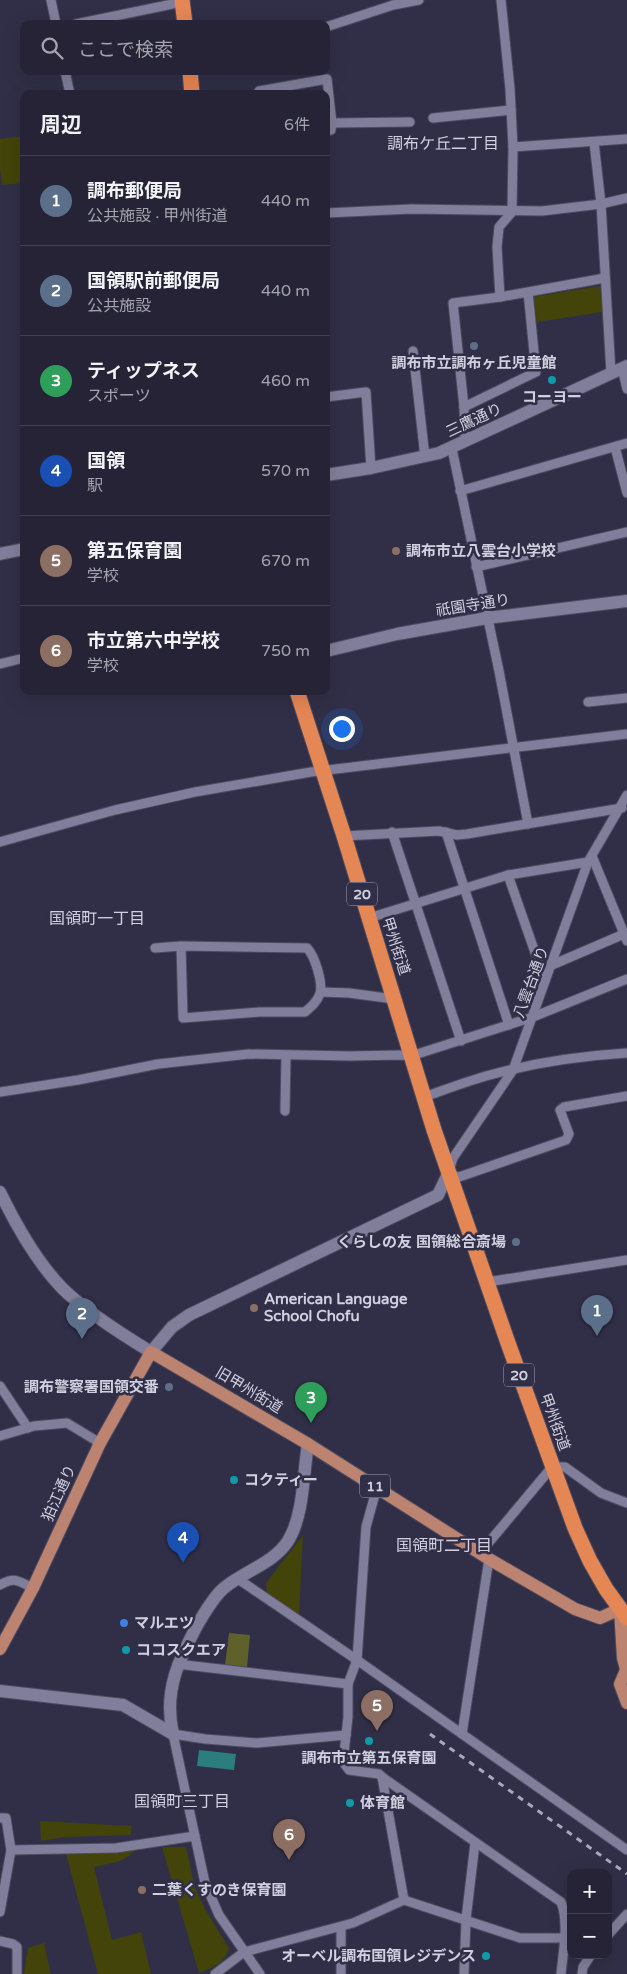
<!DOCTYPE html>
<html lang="ja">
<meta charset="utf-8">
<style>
body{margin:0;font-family:"Varela Round","Noto Sans JP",sans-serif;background:#2d2b3d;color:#f1f3f6}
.controls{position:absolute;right:15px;bottom:15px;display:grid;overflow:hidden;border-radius:10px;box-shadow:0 5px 20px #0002}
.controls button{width:45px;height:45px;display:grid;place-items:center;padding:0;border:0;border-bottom:1px solid #424050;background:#252335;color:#f1f3f6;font:25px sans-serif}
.you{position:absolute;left:341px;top:728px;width:18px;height:18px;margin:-12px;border:4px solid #fff;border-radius:50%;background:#1a73e8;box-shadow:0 0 0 8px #1a73e833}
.badge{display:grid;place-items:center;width:32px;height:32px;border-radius:50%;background:#95b2f1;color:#fff;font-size:16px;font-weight:700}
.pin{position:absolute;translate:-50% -41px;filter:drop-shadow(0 1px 2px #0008)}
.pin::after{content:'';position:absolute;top:26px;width:18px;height:15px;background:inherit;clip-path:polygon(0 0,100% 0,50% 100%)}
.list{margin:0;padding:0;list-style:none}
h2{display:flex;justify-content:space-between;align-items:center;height:65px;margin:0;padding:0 20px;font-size:21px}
h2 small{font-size:16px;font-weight:400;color:#a3a4ad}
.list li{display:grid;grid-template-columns:32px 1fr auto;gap:15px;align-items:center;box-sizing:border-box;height:90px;padding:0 20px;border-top:1px solid #424050}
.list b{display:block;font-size:19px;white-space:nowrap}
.list p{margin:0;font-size:16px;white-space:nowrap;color:#a3a4ad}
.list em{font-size:16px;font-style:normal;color:#a3a4ad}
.icon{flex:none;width:28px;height:28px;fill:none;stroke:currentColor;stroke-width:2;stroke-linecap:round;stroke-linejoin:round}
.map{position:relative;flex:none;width:627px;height:1974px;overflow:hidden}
.search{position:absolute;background:#252335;box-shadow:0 5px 20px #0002;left:20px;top:20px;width:310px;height:55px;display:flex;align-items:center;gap:12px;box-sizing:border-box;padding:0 18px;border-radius:10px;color:#a3a4ad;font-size:19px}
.panel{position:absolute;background:#252335;box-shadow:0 5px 20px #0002;left:20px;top:90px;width:310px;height:605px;border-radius:10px}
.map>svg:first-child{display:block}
</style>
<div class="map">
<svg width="627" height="1974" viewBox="0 0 627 1974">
<rect width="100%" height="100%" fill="#312f47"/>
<g fill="#424409">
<path d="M24,136V183L2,185L0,169V139Z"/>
<path d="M600,286L602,312L537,322L533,297Z"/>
<path d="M303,1535L299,1615L267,1593L266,1583Z"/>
<path d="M40,1821L132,1826L131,1835L64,1837L41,1841Z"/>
<path d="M162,1847H186L195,1888L205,1909L229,1948C225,1963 213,1968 199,1973Z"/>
<path d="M138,1849L121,1861L94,1867L112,1940L141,1932L151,1974H98L66,1854L116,1852Z"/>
<path d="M44,1943L51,1974H24L28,1948Z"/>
</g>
<path fill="#5f612b" d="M229,1633L250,1635L247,1667L225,1665Z"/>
<path fill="#2c7d7e" d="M199,1750L236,1754L234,1770L197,1766Z"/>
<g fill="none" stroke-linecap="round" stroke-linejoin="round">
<defs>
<g id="street">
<path d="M51,0L56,24"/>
<path d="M501,0L510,89L513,147L627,139"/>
<path d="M76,24L182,2"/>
<path d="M326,27L393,5L419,0"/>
<path d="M65,71L70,94"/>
<path d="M259,91L327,79L332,123L331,130L326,131"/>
<path d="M433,118L511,110"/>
<path d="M332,123L410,122"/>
<path d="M594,142L601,204L611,373"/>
<path d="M326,213L411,209L542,211L601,204L627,198"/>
<path d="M528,292L536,372L464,407L453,303L500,297L605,278"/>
<path d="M500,297L497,247L499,227L512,212L513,147"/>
<path d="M413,351L425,457"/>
<path d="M622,368L627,389"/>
<path d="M326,397L366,392L371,468"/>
<path d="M464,407L465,442"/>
<path d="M615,447L627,493"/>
<path d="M452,449L499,671L528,824"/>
<path d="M460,491L627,443"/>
<path d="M476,567L627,532"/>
<path d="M0,664L24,658"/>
<path d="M588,702L627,698"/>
<path d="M627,795L588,862L513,1070L453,1158L448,1174L459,1177L566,1140L569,1134L560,1110L564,1107L627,1096"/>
<path d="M392,832L461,1041"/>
<path d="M446,832L509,1025"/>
<path d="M344,836L439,831L457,835L467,834L622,808"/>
<path d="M0,842L115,810L195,792L311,772L627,734"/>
<path d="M592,856L627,941"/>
<path d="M508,875L545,981"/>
<path d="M369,918L508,875L588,862"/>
<path d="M155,948L181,946L183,1018L259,1012H305C311,1007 318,1001 320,993C323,983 315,956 307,948L181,946"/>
<path d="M552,965L624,934"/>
<path d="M321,992L349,993L394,999"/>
<path d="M0,1092L78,1080L158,1064L249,1054L350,1056L400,1055L411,1056L533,1017L627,979"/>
<path d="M424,1097C444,1090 465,1082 486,1076C532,1063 579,1056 627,1053"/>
<path d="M285,1111L286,1056"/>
<path d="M487,1282L627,1260"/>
<path d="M0,1386L28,1428"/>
<path d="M0,1436L34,1426L67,1423L100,1443"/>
<path d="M480,1553L552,1467H565L601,1493L627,1503"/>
<path d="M238,1579L357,1660L627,1850"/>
<path d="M0,1585C15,1576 18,1581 33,1588"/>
<path d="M177,1664L348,1684"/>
<path d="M462,1734L489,1559"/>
<path d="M382,1777L561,1902C569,1922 563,1953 561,1974"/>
<path d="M0,1818H6L11,1850L0,1912"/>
<path d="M11,1850L116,1848L195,1836"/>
<path d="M404,1900L520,1938H564"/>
<path d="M608,1935L627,1914"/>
<path d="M0,1941L13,1944L17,1947V1974"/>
<path d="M215,1974L244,1952L353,1923L404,1900L382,1777L379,1774L349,1770L343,1762L348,1717V1684L357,1660L366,1527L377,1487"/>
<path d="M260,1974L219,1915L205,1883L173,1734L205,1739L257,1743L346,1735"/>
<path d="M341,1974V1927"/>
<path d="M464,1974L466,1919L475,1843"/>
<path d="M582,1974L583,1967L591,1955"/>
</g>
<g id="secondary">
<path d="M326,475L371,468L439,453L627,366"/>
<path d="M0,554L24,549"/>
<path d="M326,651L397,634L487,618L627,601"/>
<path d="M0,1192C16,1225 36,1261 62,1288C85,1311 123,1335 151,1352L172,1327L189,1315L438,1195L448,1174"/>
<path d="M0,1691L123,1705L173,1734"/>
<path d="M173,1734C163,1691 179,1659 199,1622C206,1611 214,1596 224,1588C244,1571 273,1564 288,1541C304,1515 303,1474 308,1444"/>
</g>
<g id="primary">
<path d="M0,1649L33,1588L100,1443L151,1352L308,1444L489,1559L575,1609L600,1618L620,1609L623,1658L627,1673"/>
<path d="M626,1670L620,1684L627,1703"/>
</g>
<g id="highway">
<path d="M182,0L185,24"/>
<path d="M190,71L192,94"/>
<path d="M297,691L344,836L434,1130L508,1343L575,1528L590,1561L606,1589L627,1618"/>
</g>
</defs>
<use href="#street" stroke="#4d4b5f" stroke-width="11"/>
<use href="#secondary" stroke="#4d4b5f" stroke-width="14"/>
<use href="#primary" stroke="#4d4b5f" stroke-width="14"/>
<use href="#highway" stroke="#4d4b5f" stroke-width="17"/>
<use href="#street" stroke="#807e9a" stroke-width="9"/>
<use href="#secondary" stroke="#807e9a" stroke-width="12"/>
<use href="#primary" stroke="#bd8371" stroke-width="12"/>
<use href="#highway" stroke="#e58655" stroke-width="15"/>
<path stroke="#a9a8ba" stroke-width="3" stroke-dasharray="6 6" stroke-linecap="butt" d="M430,1734L627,1874"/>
</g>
<g fill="#5c6f8a" stroke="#312f47" stroke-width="2">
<circle cx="474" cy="346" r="5"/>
<circle cx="516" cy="1242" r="5"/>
<circle cx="169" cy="1387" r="5"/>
</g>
<g fill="#0f9aa8" stroke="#312f47" stroke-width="2">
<circle cx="552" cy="380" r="5"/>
<circle cx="234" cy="1480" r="5"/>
<circle cx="126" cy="1650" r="5"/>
<circle cx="369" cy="1741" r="5"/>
<circle cx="350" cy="1803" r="5"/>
<circle cx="486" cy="1956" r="5"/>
</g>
<g fill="#8d6e63" stroke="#312f47" stroke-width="2">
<circle cx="396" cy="551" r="5"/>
<circle cx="254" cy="1308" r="5"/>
<circle cx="142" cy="1890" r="5"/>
</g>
<circle fill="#3f7fe0" stroke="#312f47" stroke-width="2" cx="124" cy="1623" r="5"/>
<g text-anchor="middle" stroke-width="5" stroke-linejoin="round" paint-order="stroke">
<g fill="#312f47" stroke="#a1a0b2" stroke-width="1">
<rect x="347" y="882.5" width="30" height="23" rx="4"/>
<rect x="504" y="1363.5" width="30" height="23" rx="4"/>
<rect x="360" y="1474.5" width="30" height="23" rx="4"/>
</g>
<g font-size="14" font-weight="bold" fill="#d1d0e0">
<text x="362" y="899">20</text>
<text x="519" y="1380">20</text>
<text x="375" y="1491">11</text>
</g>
<g font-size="15" font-weight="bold" fill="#d1d0e0" stroke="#312f47" text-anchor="start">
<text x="474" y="368" text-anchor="middle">調布市立調布ヶ丘児童館</text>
<text x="552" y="402" text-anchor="middle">コーヨー</text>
<text x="406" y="556">調布市立八雲台小学校</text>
<text x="506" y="1247" text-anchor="end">くらしの友 国領総合斎場</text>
<text x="264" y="1304">American Language<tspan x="264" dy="17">School Chofu</tspan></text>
<text x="159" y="1392" text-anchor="end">調布警察署国領交番</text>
<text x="244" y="1485">コクティー</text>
<text x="134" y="1628">マルエツ</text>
<text x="136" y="1655">ココスクエア</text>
<text x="369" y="1763" text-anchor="middle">調布市立第五保育園</text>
<text x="360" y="1808">体育館</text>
<text x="152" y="1895">二葉くすのき保育園</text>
<text x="476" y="1961" text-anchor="end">オーベル調布国領レジデンス</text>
</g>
<g font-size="15" fill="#d1d0e0" stroke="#312f47">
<text transform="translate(474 420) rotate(-25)" y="5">三鷹通り</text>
<text transform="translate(473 605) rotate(-9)" y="5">祇園寺通り</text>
<text transform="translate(396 946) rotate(72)" y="5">甲州街道</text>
<text transform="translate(531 982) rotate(-70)" y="5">八雲台通り</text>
<text transform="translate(249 1390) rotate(31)" y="5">旧甲州街道</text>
<text transform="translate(555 1422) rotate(70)" y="5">甲州街道</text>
<text transform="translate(59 1493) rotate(-66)" y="5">狛江通り</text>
</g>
<g font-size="16" fill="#d1d0e0" stroke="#312f47">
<text x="443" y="149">調布ケ丘二丁目</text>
<text x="97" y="924">国領町一丁目</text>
<text x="444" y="1551">国領町二丁目</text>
<text x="182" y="1807">国領町三丁目</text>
</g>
</g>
</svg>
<div class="controls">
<button>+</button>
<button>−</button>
</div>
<div class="you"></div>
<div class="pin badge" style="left:597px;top:1336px;background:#5c6f8a">1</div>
<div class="pin badge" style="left:82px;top:1339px;background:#5c6f8a">2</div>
<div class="pin badge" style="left:311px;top:1423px;background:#2e9e5b">3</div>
<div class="pin badge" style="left:183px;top:1563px;background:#1a4fb4">4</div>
<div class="pin badge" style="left:377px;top:1731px;background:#8d6e63">5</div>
<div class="pin badge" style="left:289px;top:1860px;background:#8d6e63">6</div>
<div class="search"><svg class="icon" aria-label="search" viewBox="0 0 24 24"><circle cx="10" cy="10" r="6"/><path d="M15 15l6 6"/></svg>ここで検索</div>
<section class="panel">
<h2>周辺<small>6件</small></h2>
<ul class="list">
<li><span class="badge" style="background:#5c6f8a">1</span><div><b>調布郵便局</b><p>公共施設 · 甲州街道</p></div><em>440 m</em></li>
<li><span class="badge" style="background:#5c6f8a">2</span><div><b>国領駅前郵便局</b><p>公共施設</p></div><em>440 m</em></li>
<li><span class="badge" style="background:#2e9e5b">3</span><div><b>ティップネス</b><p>スポーツ</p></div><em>460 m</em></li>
<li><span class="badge" style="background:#1a4fb4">4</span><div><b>国領</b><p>駅</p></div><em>570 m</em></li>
<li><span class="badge" style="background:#8d6e63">5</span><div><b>第五保育園</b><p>学校</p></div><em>670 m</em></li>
<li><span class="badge" style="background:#8d6e63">6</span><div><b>市立第六中学校</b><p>学校</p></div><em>750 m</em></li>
</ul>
</section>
</div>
